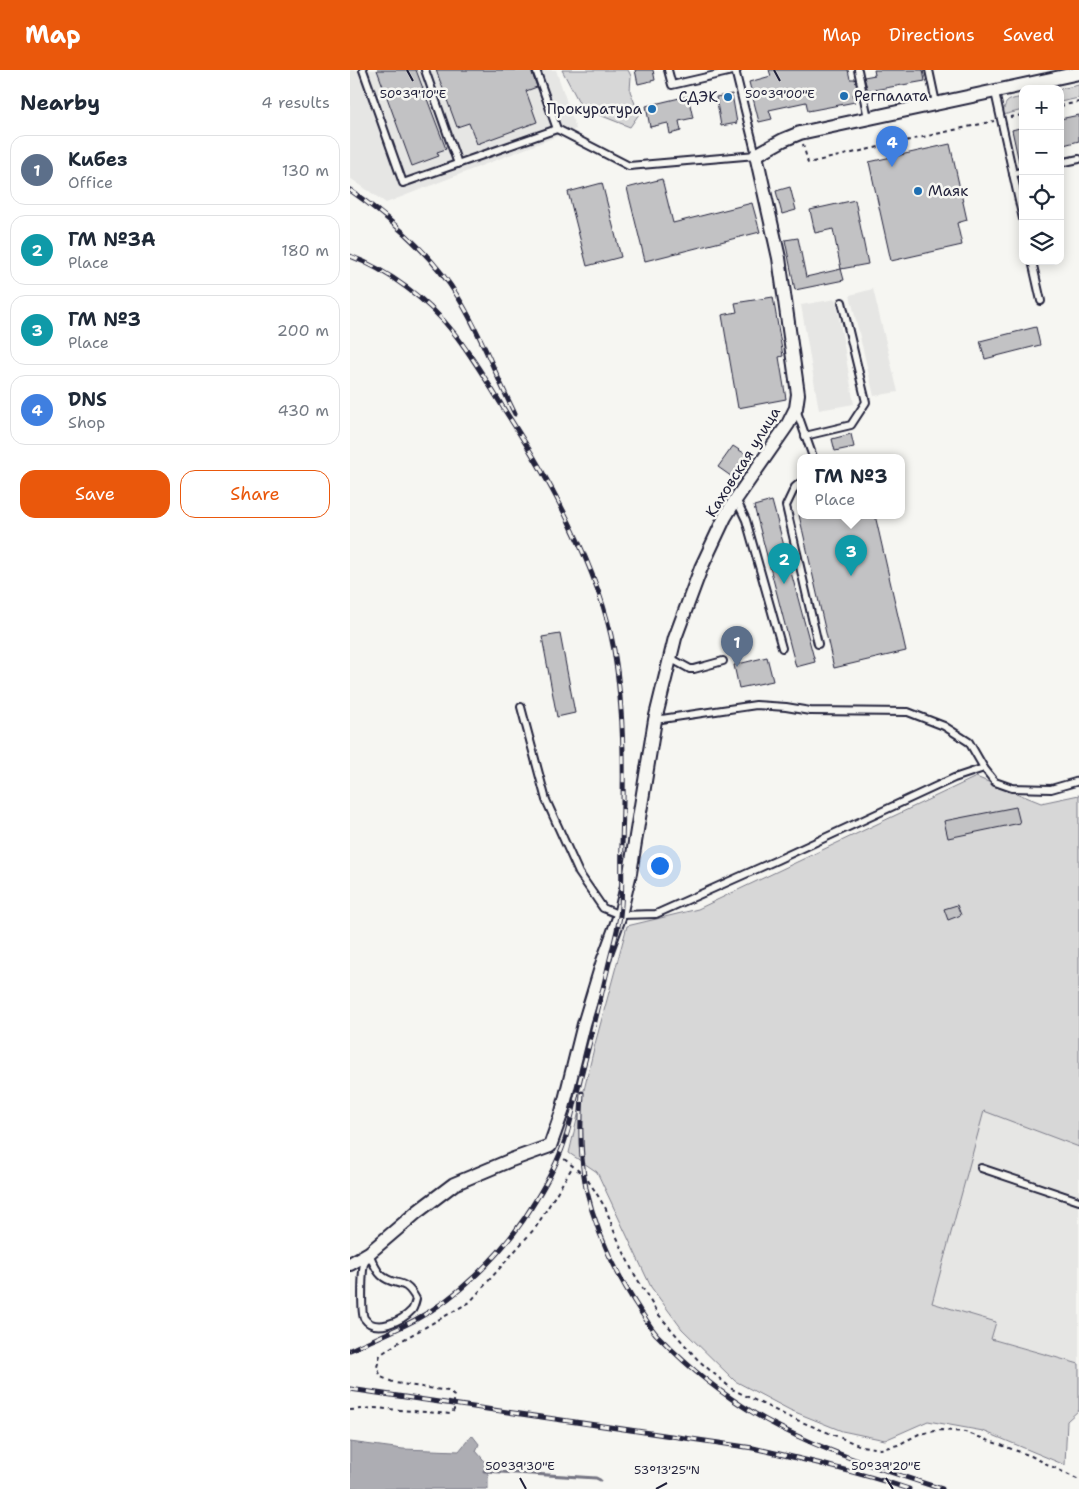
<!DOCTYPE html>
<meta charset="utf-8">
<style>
body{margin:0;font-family:"Shantell Sans",sans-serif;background:#f6f6f7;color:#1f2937}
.controls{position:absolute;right:15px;top:15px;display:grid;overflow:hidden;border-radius:10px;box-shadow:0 2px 12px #0003}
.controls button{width:45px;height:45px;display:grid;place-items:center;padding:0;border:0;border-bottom:1px solid #e0e1e3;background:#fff;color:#1f2937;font:25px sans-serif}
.you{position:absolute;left:309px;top:795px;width:18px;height:18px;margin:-12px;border:4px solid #fff;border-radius:50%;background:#1a73e8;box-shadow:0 0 0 8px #1a73e833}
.badge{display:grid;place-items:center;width:32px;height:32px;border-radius:50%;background:#ea580c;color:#fff;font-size:16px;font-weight:700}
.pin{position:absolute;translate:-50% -41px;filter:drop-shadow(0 1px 2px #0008)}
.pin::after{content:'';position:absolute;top:26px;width:18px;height:15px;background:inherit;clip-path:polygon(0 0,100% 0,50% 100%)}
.popup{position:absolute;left:447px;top:384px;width:108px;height:65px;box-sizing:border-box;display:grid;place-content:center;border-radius:10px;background:#fff;filter:drop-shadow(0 1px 4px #0005);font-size:16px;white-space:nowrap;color:#747a83}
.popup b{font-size:19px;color:#1f2937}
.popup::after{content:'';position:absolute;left:50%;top:100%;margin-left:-10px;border:10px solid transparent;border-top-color:#fff}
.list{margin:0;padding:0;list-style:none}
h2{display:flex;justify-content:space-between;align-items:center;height:65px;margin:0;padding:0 20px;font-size:21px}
h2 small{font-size:16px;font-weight:400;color:#747a83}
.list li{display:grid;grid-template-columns:32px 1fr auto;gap:15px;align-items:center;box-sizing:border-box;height:70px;margin:0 10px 10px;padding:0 10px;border:1px solid #e0e1e3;border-radius:15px}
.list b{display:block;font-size:19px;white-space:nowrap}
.list p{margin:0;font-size:16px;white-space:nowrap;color:#747a83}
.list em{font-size:16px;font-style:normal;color:#747a83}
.actions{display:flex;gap:10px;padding:15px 20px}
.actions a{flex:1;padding:11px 0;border:1px solid #ea580c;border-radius:15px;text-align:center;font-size:18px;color:#ea580c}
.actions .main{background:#ea580c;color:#fff}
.icon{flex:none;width:28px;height:28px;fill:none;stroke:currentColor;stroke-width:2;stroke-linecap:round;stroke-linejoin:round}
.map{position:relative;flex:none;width:729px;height:1419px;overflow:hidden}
header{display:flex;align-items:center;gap:30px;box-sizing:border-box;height:70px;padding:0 25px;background:#ea580c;color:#fff}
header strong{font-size:24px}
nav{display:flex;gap:28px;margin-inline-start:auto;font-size:18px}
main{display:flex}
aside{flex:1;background:#fff}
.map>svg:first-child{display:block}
</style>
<header>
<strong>Map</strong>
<nav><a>Map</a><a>Directions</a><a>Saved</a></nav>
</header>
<main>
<aside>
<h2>Nearby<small>4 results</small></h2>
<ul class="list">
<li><span class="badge" style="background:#5c6f8a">1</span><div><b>Кибез</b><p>Office</p></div><em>130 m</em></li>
<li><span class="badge" style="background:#0f9aa8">2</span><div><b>ГМ №3А</b><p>Place</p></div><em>180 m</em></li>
<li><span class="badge" style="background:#0f9aa8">3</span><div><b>ГМ №3</b><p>Place</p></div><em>200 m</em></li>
<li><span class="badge" style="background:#3f7fe0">4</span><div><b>DNS</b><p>Shop</p></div><em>430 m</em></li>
</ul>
<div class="actions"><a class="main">Save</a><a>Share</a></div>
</aside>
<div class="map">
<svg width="729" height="1419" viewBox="0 0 729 1419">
<rect width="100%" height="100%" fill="#f6f6f2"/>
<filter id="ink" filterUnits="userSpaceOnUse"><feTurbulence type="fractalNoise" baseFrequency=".02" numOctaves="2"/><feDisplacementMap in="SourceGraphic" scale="10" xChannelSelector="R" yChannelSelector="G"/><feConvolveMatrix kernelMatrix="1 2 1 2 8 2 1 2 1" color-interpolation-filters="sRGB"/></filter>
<g filter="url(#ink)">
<g fill="#e6e6e4">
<path d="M0,0H206L226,59L36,133L0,108Z"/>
<path d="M523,219L548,322L524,326L500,225Z"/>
<path d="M486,229L504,334L469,340L451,235Z"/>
<path d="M634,1040L729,1077V1294L641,1269L646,1252L581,1233Z"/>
</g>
<g fill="#d7d7d7" stroke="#7c7c89">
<path d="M212,0H278L281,6L280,21L289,44L280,57L232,38Z"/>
<path d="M729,15V28L710,32V19Z"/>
<path d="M673,27V40L653,45C655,29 658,30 673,27Z"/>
<path d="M626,707L691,733L729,725V1077L634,1041L582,1233L646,1252L641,1269L729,1294V1340L717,1351L715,1395L633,1361L578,1351L535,1370L492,1361L440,1340L385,1311L332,1259L301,1217L247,1102L219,1083L245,974L277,856L348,839Z"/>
</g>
<path fill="#adadb3" stroke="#757583" d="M122,1365L129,1374L126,1381L138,1395V1419H19L0,1418V1372L53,1379L109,1381Z"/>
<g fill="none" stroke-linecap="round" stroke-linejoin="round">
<path stroke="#757583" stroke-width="3" d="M134,1401L246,1408L250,1410"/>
</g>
<g fill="#c2c2c4" stroke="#22223b">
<path d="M27,0H66L96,79L87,82L89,86L62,96Z"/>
<path d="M86,0H181L187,17L176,21L187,52L127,74L119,53L107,57Z"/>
<path d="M285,0H303L305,10L288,14Z"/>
<path d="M419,0H498L500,9H505L508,23L503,24L505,32L458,41L456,32L419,40L422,49L409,52L399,12L421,6Z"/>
<path d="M524,0H573L575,11L518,21L514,7L525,5Z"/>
<path d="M382,24L387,53L371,56L366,27Z"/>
<path d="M338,26L343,48L329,51L331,61L320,64L318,53L300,57L296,36Z"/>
<path d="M729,45V71L710,76V49Z"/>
<path d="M673,57V92H669L662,60Z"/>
<path d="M600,74L617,150L607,153L612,175L541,191L519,92Z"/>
<path d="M312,109L323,153L402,133L410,162L295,191L277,118Z"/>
<path d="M252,113L271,187L237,196L218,122Z"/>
<path d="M440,117L446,140L432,144L426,121Z"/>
<path d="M505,130L518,194L491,199L483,159L465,163L460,140Z"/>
<path d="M448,168L456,207L491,199L494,210L445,220L435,170Z"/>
<path d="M423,227L433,286L429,287L436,329L388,338L372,245L387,242L385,233Z"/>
<path d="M686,257L690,275L635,289L630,271Z"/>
<path d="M501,364L504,377L485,381L482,369Z"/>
<path d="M383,376L400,387L385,409L368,397Z"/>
<path d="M422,431L465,592L446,597L404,436Z"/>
<path d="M449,445H525L556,581L484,598Z"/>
<path d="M210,564L225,643L207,647L192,567Z"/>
<path d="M417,587L423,611L389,618L384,595Z"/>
<path d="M666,737L670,753L598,768L594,751Z"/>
<path d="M607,835L611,845L598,850L594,839Z"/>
</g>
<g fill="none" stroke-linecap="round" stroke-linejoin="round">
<defs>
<g id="lane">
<path d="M13,0L53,113L207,59"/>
<path d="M75,0L108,94"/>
<path d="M186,0L207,59L279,96L406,85L385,0"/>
<path d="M318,0L322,15L387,0"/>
<path d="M508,0L518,48"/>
<path d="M579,0L586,33"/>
<path d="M645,22L673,149"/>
<path d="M710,93L729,89"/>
<path d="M663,104L673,101"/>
<path d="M682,191L691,231"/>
<path d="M446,339L463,387"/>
<path d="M455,366L501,355L516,332L492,232"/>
<path d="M451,412L445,417L436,436L468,574"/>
<path d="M386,429L396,450L432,578"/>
<path d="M320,588L340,599H344L373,591"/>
<path d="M171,637L196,730L229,803L253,838L270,845L306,844L427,790L604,708L634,698L645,712L662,718L701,719L729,711"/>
<path d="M305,650L406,635L436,637L460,641L558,642L594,656L619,672L634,698"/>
<path d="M631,1098L729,1131"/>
<path d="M19,1183C22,1190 25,1199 31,1205C45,1218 54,1206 66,1229C65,1233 64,1237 62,1240C52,1251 25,1264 14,1248C11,1242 12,1201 14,1194C16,1190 18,1187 19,1183Z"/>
</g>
<path id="street" d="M0,1194L19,1183L67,1142L104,1114L161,1090L200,1076L212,1042L234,954L253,891L270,845L280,803L305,650L325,568L351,498L375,447L386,429L438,354L446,338L448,324L429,188L406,85L433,70L450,63L729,3"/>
</defs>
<use href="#lane" stroke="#22223b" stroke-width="10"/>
<use href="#street" stroke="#22223b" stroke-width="16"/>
<g stroke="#22223b" stroke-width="2" stroke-dasharray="4 4" stroke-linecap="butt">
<path d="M710,36L729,32"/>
<path d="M660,47L673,45"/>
<path d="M453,74L458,93L644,51"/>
<path d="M208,1084L235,1106L245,1121L256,1139L264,1161L282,1200L308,1244L348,1290L382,1319L437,1346L511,1376L531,1379L548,1375L569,1364L591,1360L615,1362L681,1386L729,1410"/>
<path d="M0,1340L24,1338L101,1344L104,1340V1326L98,1321L45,1313L31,1307L27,1297L30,1285L49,1272L120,1232L186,1157L223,1096"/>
</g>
<use href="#lane" stroke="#f6f6f2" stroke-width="6"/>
<use href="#street" stroke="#f6f6f2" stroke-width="12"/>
<defs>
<g id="rail">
<path d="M0,120C41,149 82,184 108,227C131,264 146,306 165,344"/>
<path d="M0,186C38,200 79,231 104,263C122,286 138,313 154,339C199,409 249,497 264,580C275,645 274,710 272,775C271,798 273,824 270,846C267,863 262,880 258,897C250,931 242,965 233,998C225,1027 221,1059 209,1086C200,1108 187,1129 174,1149C148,1187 107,1228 65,1250C44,1261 22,1270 0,1280"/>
<path d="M232,1023C230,1054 230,1087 236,1118C246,1162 266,1204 291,1242C296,1249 300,1257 306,1264C311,1269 317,1275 322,1280C354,1311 390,1337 429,1357C481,1384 537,1401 592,1419"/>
<path d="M0,1319L403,1378C456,1390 508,1402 559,1419"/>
</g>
</defs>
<use href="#rail" stroke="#22223b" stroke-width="5"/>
<use href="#rail" stroke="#f6f6f2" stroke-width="3" stroke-dasharray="9" stroke-linecap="butt"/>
</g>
</g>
<path fill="none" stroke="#22223b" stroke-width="2" d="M57,0L63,11M424,0L430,11M170,1408L176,1419M536,1408L543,1419M306,1419L317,1413"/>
<g fill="#1f6fb2" stroke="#f6f6f2" stroke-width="2">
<circle cx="494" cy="26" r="5"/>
<circle cx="378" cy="27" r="5"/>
<circle cx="302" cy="39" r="5"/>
<circle cx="568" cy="121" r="5"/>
</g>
<g text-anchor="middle" stroke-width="5" stroke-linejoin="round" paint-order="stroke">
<g font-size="15" fill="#22223b" stroke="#f6f6f2" text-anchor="start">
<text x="504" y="31">Регпалата</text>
<text x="368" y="32" text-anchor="end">СДЭК</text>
<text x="292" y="44" text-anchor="end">Прокуратура</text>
<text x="578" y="126">Маяк</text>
</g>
<g font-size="15" fill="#22223b" stroke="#f6f6f2">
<text transform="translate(393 392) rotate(-58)" y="5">Каховская улица</text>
</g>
</g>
<g font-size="12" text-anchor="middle" fill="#22223b" stroke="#f6f6f2" stroke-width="5" stroke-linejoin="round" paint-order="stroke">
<text x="63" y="28">50°39'10"E</text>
<text x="430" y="28">50°39'00"E</text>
<text x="170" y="1400">50°39'30"E</text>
<text x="536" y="1400">50°39'20"E</text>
<text x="317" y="1404">53°13'25"N</text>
</g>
</svg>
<div class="controls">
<button>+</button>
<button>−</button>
<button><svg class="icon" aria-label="locate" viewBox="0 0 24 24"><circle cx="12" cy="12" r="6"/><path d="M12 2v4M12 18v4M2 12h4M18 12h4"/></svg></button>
<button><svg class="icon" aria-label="layers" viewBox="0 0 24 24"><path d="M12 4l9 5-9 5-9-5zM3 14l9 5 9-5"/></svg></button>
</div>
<div class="you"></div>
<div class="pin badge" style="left:387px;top:597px;background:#5c6f8a">1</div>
<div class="pin badge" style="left:434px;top:514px;background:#0f9aa8">2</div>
<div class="pin badge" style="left:501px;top:506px;background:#0f9aa8">3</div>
<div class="popup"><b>ГМ №3</b>Place</div>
<div class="pin badge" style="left:542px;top:97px;background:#3f7fe0">4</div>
</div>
</main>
